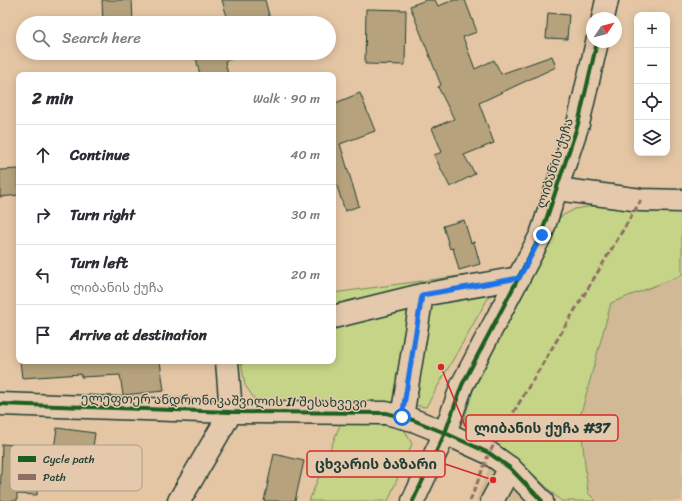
<!DOCTYPE html>
<meta charset="utf-8">
<style>
body{margin:0;font-family:Sriracha,"Noto Sans Georgian",sans-serif;background:#f7f7f7;color:#2b2b33}
.controls{position:absolute;right:12px;top:12px;display:grid;overflow:hidden;border-radius:8px;box-shadow:0 2px 10px #0003}
.controls button{width:36px;height:36px;display:grid;place-items:center;padding:0;border:0;border-bottom:1px solid #e1e1e2;background:#fff;color:#2b2b33;font:20px sans-serif}
.compass{position:absolute;left:586px;top:12px;width:36px;height:36px;border-radius:50%;background:#fff;box-shadow:0 2px 10px #0003;rotate:55deg}
.stop{position:absolute;width:12px;height:12px;margin:-9px;border:3px solid #1a73e8;border-radius:50%;background:#fff}
.stop.end{background:#1a73e8;border-color:#fff;box-shadow:0 1px 4px #0008}
.list{margin:0;padding:0;list-style:none}
h2{display:flex;justify-content:space-between;align-items:center;height:52px;margin:0;padding:0 16px;font-size:17px}
h2 small{font-size:13px;font-weight:400;color:#7c7c81}
.list li{display:grid;grid-template-columns:26px 1fr auto;gap:12px;align-items:center;box-sizing:border-box;height:60px;padding:0 16px;border-top:1px solid #e1e1e2}
.list b{display:block;font-size:15px;white-space:nowrap}
.list p{margin:0;font-size:13px;white-space:nowrap;color:#7c7c81}
.list em{font-size:13px;font-style:normal;color:#7c7c81}
.icon{flex:none;width:22px;height:22px;fill:none;stroke:currentColor;stroke-width:2;stroke-linecap:round;stroke-linejoin:round}
.map{position:relative;flex:none;width:682px;height:501px;overflow:hidden}
.search{position:absolute;background:#fff;box-shadow:0 2px 10px #0003;left:16px;top:16px;width:320px;height:44px;display:flex;align-items:center;gap:10px;box-sizing:border-box;padding:0 14px;border-radius:22px;color:#7c7c81;font-size:15px}
.panel{position:absolute;background:#fff;box-shadow:0 2px 10px #0003;left:16px;top:72px;width:320px;height:292px;border-radius:8px}
.map>svg:first-child{display:block}
</style>
<div class="map">
<svg width="682" height="501" viewBox="0 0 682 501">
<rect width="100%" height="100%" fill="#e4c6a4"/>
<filter id="ink" filterUnits="userSpaceOnUse"><feTurbulence type="fractalNoise" baseFrequency=".025" numOctaves="2"/><feDisplacementMap in="SourceGraphic" scale="8" xChannelSelector="R" yChannelSelector="G"/><feConvolveMatrix kernelMatrix="1 2 1 2 8 2 1 2 1" color-interpolation-filters="sRGB"/></filter>
<g filter="url(#ink)">
<g fill="#d2b996">
<path d="M682,275V501H596L588,493L580,417L611,303Z"/>
<path d="M489,468L515,491L525,501H475Z"/>
</g>
<g fill="#c6d488" stroke="#72885e">
<path d="M611,203L682,209V275L611,303L580,417L588,493L596,501H561L530,471L502,448L463,424L472,393L549,242L560,217L575,209Z"/>
<path d="M504,270L426,407L390,402L258,404L245,385L241,361H333V293Z"/>
<path d="M342,420L389,426L404,429L412,444L388,501H309Z"/>
</g>
<g fill="#b6a37d" stroke="#1f3d34">
<path d="M102,0H132L133,23H103Z"/>
<path d="M222,0H265L271,23H218L228,20Z"/>
<path d="M426,0H435L438,6L454,0H465L477,32L463,37L475,69L494,60L501,74L552,56L556,67L479,103L494,143L464,155L475,174L450,187L434,155L442,152L432,128L454,119L438,87L441,85L410,6Z"/>
<path d="M366,9L406,10L405,65L365,64Z"/>
<path d="M548,13L569,15L567,39L546,38Z"/>
<path d="M195,53H253L225,61L228,75H200Z"/>
<path d="M360,93L375,131L340,144L359,206L345,211L336,183L333,184V104Z"/>
<path d="M19,169V195L0,197V170Z"/>
<path d="M464,220L471,243L474,242L480,264L459,270L453,248L450,249L443,226Z"/>
<path d="M20,361H160L164,391L123,395L120,375L81,377V374L22,378Z"/>
<path d="M57,428L95,433L91,461L53,456Z"/>
<path d="M2,444L39,447L37,495L17,494V501H0Z"/>
<path d="M274,454L304,461L295,501H264Z"/>
</g>
<g fill="none" stroke-linecap="round" stroke-linejoin="round">
<defs>
<g id="minor">
<path d="M603,18L607,0"/>
<path d="M557,189L641,200L682,201"/>
<path d="M333,317L422,295L519,278"/>
<path d="M0,404L231,412L386,413L413,420L445,433L489,453L510,468L542,501"/>
<path d="M402,417L422,295"/>
<path d="M179,501L231,412L227,361"/>
<path d="M413,501L445,433L462,385L541,235L578,124L597,42"/>
<path d="M492,501L510,468"/>
</g>
</defs>
<use href="#minor" stroke="#1f3d34" stroke-width="25"/>
<use href="#minor" stroke="#e5c9ac" stroke-width="22"/>
<path stroke="#8d6e63" stroke-width="3" stroke-dasharray="6 3" stroke-linecap="butt" d="M470,501L489,453L641,200"/>
<defs>
<g id="cycleway">
<path d="M0,404L231,412L386,413L413,420L445,433L489,453L510,468L542,501"/>
<path d="M413,501L445,433L462,385L541,235L578,124L597,42"/>
</g>
</defs>
<use href="#cycleway" stroke="#e5c9ac" stroke-width="6"/>
<use href="#cycleway" stroke="#1b5e20" stroke-width="4"/>
</g>
</g>
<g fill="none" stroke-linecap="round" stroke-linejoin="round" filter="url(#ink)">
<path stroke="#1a73e8" stroke-width="5" d="M402,417L422,295L519,278L542,235"/>
</g>
<g text-anchor="middle" stroke-width="3" stroke-linejoin="round" paint-order="stroke">
<g font-size="13" fill="#1f3d34" stroke="#e5c9ac">
<text transform="translate(554 163) rotate(-72)" y="5">ლიბანის ქუჩა</text>
<text transform="translate(224 400) rotate(1)" y="5">ელეფთერ ანდრონიკაშვილის II შესახვევი</text>
</g>
</g>
<rect x="10" y="445" width="132" height="46" rx="6" fill="#e5c9ac" stroke="#aa9f88" stroke-width="1"/>
<rect x="18" y="456" width="18" height="6" fill="#1b5e20"/>
<rect x="18" y="474" width="18" height="6" fill="#8d6e63"/>
<g font-size="11" fill="#1f3d34">
<text x="43" y="463">Cycle path</text>
<text x="43" y="481">Path</text>
</g>
<path fill="none" stroke="#d62828" stroke-width="1.5" d="M441 367L466 428M493 480L445 464"/>
<g fill="#d62828" stroke="#e5c9ac" stroke-width="1.5">
<circle cx="441" cy="367" r="4"/>
<circle cx="493" cy="480" r="4"/>
</g>
<g fill="#e5c9ac" stroke="#d62828" stroke-width="1.5">
<rect x="466" y="415" width="152" height="26" rx="4"/>
<rect x="307" y="451" width="138" height="26" rx="4"/>
</g>
<g font-size="14" text-anchor="middle" font-weight="bold" fill="#1f3d34">
<text x="542" y="433">ლიბანის ქუჩა #37</text>
<text x="376" y="469">ცხვარის ბაზარი</text>
</g>
</svg>
<div class="controls">
<button>+</button>
<button>−</button>
<button><svg class="icon" aria-label="locate" viewBox="0 0 24 24"><circle cx="12" cy="12" r="6"/><path d="M12 2v4M12 18v4M2 12h4M18 12h4"/></svg></button>
<button><svg class="icon" aria-label="layers" viewBox="0 0 24 24"><path d="M12 4l9 5-9 5-9-5zM3 14l9 5 9-5"/></svg></button>
</div>
<svg class="compass" viewBox="-18 -18 36 36"><path d="M0-13l5 13h-10z" fill="#e53935"/><path d="M0 13l5-13h-10z" fill="#7c7c81"/></svg>
<div class="stop" style="left:402px;top:417px"></div>
<div class="stop end" style="left:542px;top:235px"></div>
<div class="search"><svg class="icon" aria-label="search" viewBox="0 0 24 24"><circle cx="10" cy="10" r="6"/><path d="M15 15l6 6"/></svg>Search here</div>
<section class="panel">
<h2>2 min<small>Walk · 90 m</small></h2>
<ul class="list">
<li><svg class="icon" aria-label="ahead" viewBox="0 0 24 24"><path d="M12 20V5M6 11l6-6 6 6"/></svg><div><b>Continue</b></div><em>40 m</em></li>
<li><svg class="icon" aria-label="right" viewBox="0 0 24 24"><path d="M7 20v-9h11M14 6l5 5-5 5"/></svg><div><b>Turn right</b></div><em>30 m</em></li>
<li><svg class="icon" aria-label="left" viewBox="0 0 24 24"><path d="M17 20v-9H6M10 6l-5 5 5 5"/></svg><div><b>Turn left</b><p>ლიბანის ქუჩა</p></div><em>20 m</em></li>
<li><svg class="icon" aria-label="arrive" viewBox="0 0 24 24"><path d="M6 21V4h12l-3 4 3 4H6"/></svg><div><b>Arrive at destination</b></div></li>
</ul>
</section>
</div>
